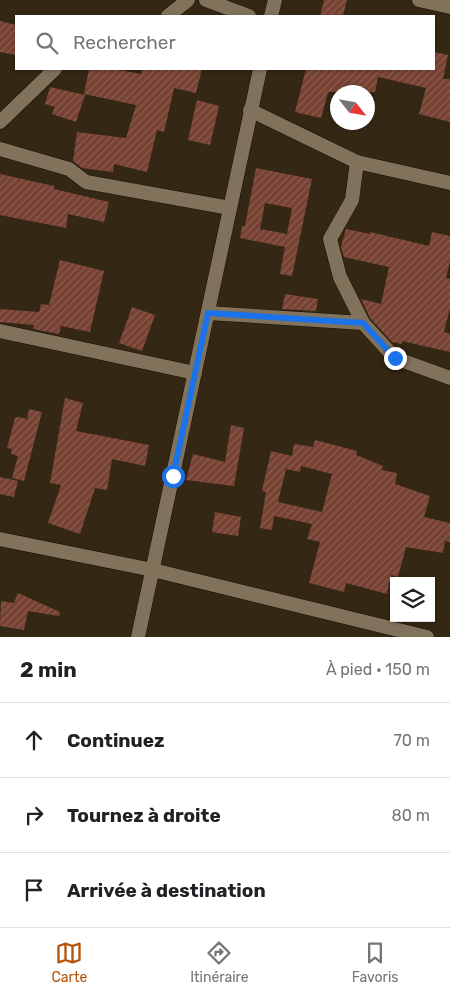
<!DOCTYPE html>
<html lang="fr">
<meta charset="utf-8">
<style>
body{margin:0;font-family:Rubik,sans-serif;background:#f6f6f6;color:#202124}
.controls{position:absolute;right:15px;bottom:15px;display:grid;overflow:hidden;border-radius:0px;box-shadow:0 1px 4px #0004}
.controls button{width:45px;height:45px;display:grid;place-items:center;padding:0;border:0;border-bottom:1px solid #e0e0e0;background:#fff;color:#202124;font:25px sans-serif}
.compass{position:absolute;left:330px;top:85px;width:45px;height:45px;border-radius:50%;background:#fff;box-shadow:0 1px 4px #0004;rotate:121deg}
.stop{position:absolute;width:15px;height:15px;margin:-11px;border:4px solid #1a73e8;border-radius:50%;background:#fff}
.stop.end{background:#1a73e8;border-color:#fff;box-shadow:0 1px 5px #0008}
.list{margin:0;padding:0;list-style:none}
h2{display:flex;justify-content:space-between;align-items:center;height:65px;margin:0;padding:0 20px;font-size:21px}
h2 small{font-size:16px;font-weight:400;color:#757577}
.list li{display:grid;grid-template-columns:32px 1fr auto;gap:15px;align-items:center;box-sizing:border-box;height:75px;padding:0 20px;border-top:1px solid #e0e0e0}
.list b{display:block;font-size:19px;white-space:nowrap}
.list em{font-size:16px;font-style:normal;color:#757577}
.icon{flex:none;width:28px;height:28px;fill:none;stroke:currentColor;stroke-width:2;stroke-linecap:round;stroke-linejoin:round}
.map{position:relative;flex:none;width:450px;height:637px;overflow:hidden}
.search{position:absolute;background:#fff;box-shadow:0 1px 4px #0004;left:15px;right:15px;top:15px;height:55px;display:flex;align-items:center;gap:12px;box-sizing:border-box;padding:0 18px;border-radius:0px;color:#757577;font-size:19px}
.sheet{height:290px;background:#fff}
nav{display:flex;justify-content:space-around;align-items:center;box-sizing:border-box;height:70px;border-top:1px solid #e0e0e0;background:#fff;font-size:14px;color:#757577}
nav a{display:grid;justify-items:center;gap:2px}
nav .on{color:#b45309}
.map>svg:first-child{display:block}
</style>
<div class="map">
<svg width="450" height="637" viewBox="0 0 450 637">
<defs>
<pattern id="building-hatch" width="6" height="6" patternUnits="userSpaceOnUse" patternTransform="scale(1.25)"><rect width="6" height="6" fill="#774233"/><path d="M-1 1l2-2M0 6l6-6M5 7l2-2" fill="none" stroke="#8a5d50"/></pattern>
</defs>
<rect width="100%" height="100%" fill="#342713"/>
<g fill="url(#building-hatch)" fill-rule="evenodd">
<path d="M324,0H347L343,16H320Z"/>
<path d="M0,21L16,25V55L0,52Z"/>
<path d="M434,52L448,55L443,79H450V122L419,114L426,88L378,77L375,92H328L321,118L295,112L306,69H434Z"/>
<path d="M89,69H115L141,74L142,69H202L196,93L174,88L164,132L157,130L147,172L114,164L113,172L82,168L73,161L77,132L126,138L136,105L84,94Z"/>
<path d="M50,87L85,95L76,122L52,114L55,107L45,104Z"/>
<path d="M197,100L219,106L210,145L188,140Z"/>
<path d="M256,168L312,179L292,276L280,274L285,247L240,238L242,226H245ZM265,203L292,208L287,234L260,229Z"/>
<path d="M0,174L54,186V189L109,202L104,222L68,214L66,228L0,215Z"/>
<path d="M346,229L370,234V232L429,246L432,232L450,236V261L446,278L450,279V308L444,332L450,334V352L402,341V344L392,342L370,318L361,299L381,304L389,267L344,257L341,247Z"/>
<path d="M60,260L104,271L90,332L61,326L59,334L33,329L34,325L0,322V309L39,312L41,304L49,305Z"/>
<path d="M285,294L318,299L316,311L282,309Z"/>
<path d="M132,307L155,315L142,351L119,343Z"/>
<path d="M65,398L83,403L76,431L149,445L145,466L112,459L107,490L95,488L80,534L48,523L61,485L50,483Z"/>
<path d="M29,409L42,412L24,481L12,478L18,456L11,454L12,449L7,448L15,418L18,417L27,419Z"/>
<path d="M231,425L244,428L234,486L186,480L193,454L225,462Z"/>
<path d="M315,440L357,451L356,455L383,466L382,470L397,473L395,484L430,496L424,517L450,523V542L445,541L443,553L406,547L398,577L391,575L387,594L346,583L344,592L309,583L320,542L307,539L312,524L274,516L272,530L260,528L266,492L262,491L271,451L292,456L294,444L313,447ZM301,466L332,474L322,512L278,502L286,469L300,472Z"/>
<path d="M0,477L18,481L14,497L0,494Z"/>
<path d="M215,512L241,517L238,536L212,532Z"/>
<path d="M18,593L60,612L59,616L28,611L24,630L0,626L1,601L14,603Z"/>
</g>
<g fill="none" stroke-linecap="round" stroke-linejoin="round">
<defs>
<g id="street">
<path d="M206,0L249,16"/>
<path d="M419,0L450,7"/>
<path d="M168,16L188,0"/>
<path d="M271,16L275,0"/>
<path d="M250,110L357,162L450,183"/>
<path d="M0,122L55,69"/>
<path d="M0,149L69,169L86,182L230,208"/>
<path d="M357,162L352,200L330,239L340,277L363,323"/>
<path d="M208,313L363,323L395,358L450,378"/>
<path d="M0,331L195,373"/>
<path d="M0,539L153,570L427,637"/>
<path d="M138,637L260,69"/>
</g>
</defs>
<use href="#street" stroke="#1b0f00" stroke-width="15"/>
<use href="#street" stroke="#81725c" stroke-width="14"/>
</g>
<g fill="none" stroke-linecap="round" stroke-linejoin="round">
<path stroke="#1a73e8" stroke-width="6" d="M173,476L208,313L363,323L395,358"/>
</g>
</svg>
<div class="controls">
<button><svg class="icon" aria-label="layers" viewBox="0 0 24 24"><path d="M12 4l9 5-9 5-9-5zM3 14l9 5 9-5"/></svg></button>
</div>
<svg class="compass" viewBox="-18 -18 36 36"><path d="M0-13l5 13h-10z" fill="#e53935"/><path d="M0 13l5-13h-10z" fill="#757577"/></svg>
<div class="stop" style="left:173px;top:476px"></div>
<div class="stop end" style="left:395px;top:358px"></div>
<div class="search"><svg class="icon" aria-label="search" viewBox="0 0 24 24"><circle cx="10" cy="10" r="6"/><path d="M15 15l6 6"/></svg>Rechercher</div>
</div>
<section class="sheet">
<h2>2 min<small>À pied · 150 m</small></h2>
<ul class="list">
<li><svg class="icon" aria-label="ahead" viewBox="0 0 24 24"><path d="M12 20V5M6 11l6-6 6 6"/></svg><div><b>Continuez</b></div><em>70 m</em></li>
<li><svg class="icon" aria-label="right" viewBox="0 0 24 24"><path d="M7 20v-9h11M14 6l5 5-5 5"/></svg><div><b>Tournez à droite</b></div><em>80 m</em></li>
<li><svg class="icon" aria-label="arrive" viewBox="0 0 24 24"><path d="M6 21V4h12l-3 4 3 4H6"/></svg><div><b>Arrivée à destination</b></div></li>
</ul>
</section>
<nav>
<a class="on"><svg class="icon" aria-label="map" viewBox="0 0 24 24"><path d="M3 6l6-2 6 2 6-2v14l-6 2-6-2-6 2zM9 4v14M15 6v14"/></svg>Carte</a>
<a><svg class="icon" aria-label="directions" viewBox="0 0 24 24"><path d="M12 3l9 9-9 9-9-9zM9 14v-3h6M13 9l2 2-2 2"/></svg>Itinéraire</a>
<a><svg class="icon" aria-label="saved" viewBox="0 0 24 24"><path d="M7 4h10v16l-5-4-5 4z"/></svg>Favoris</a>
</nav>
